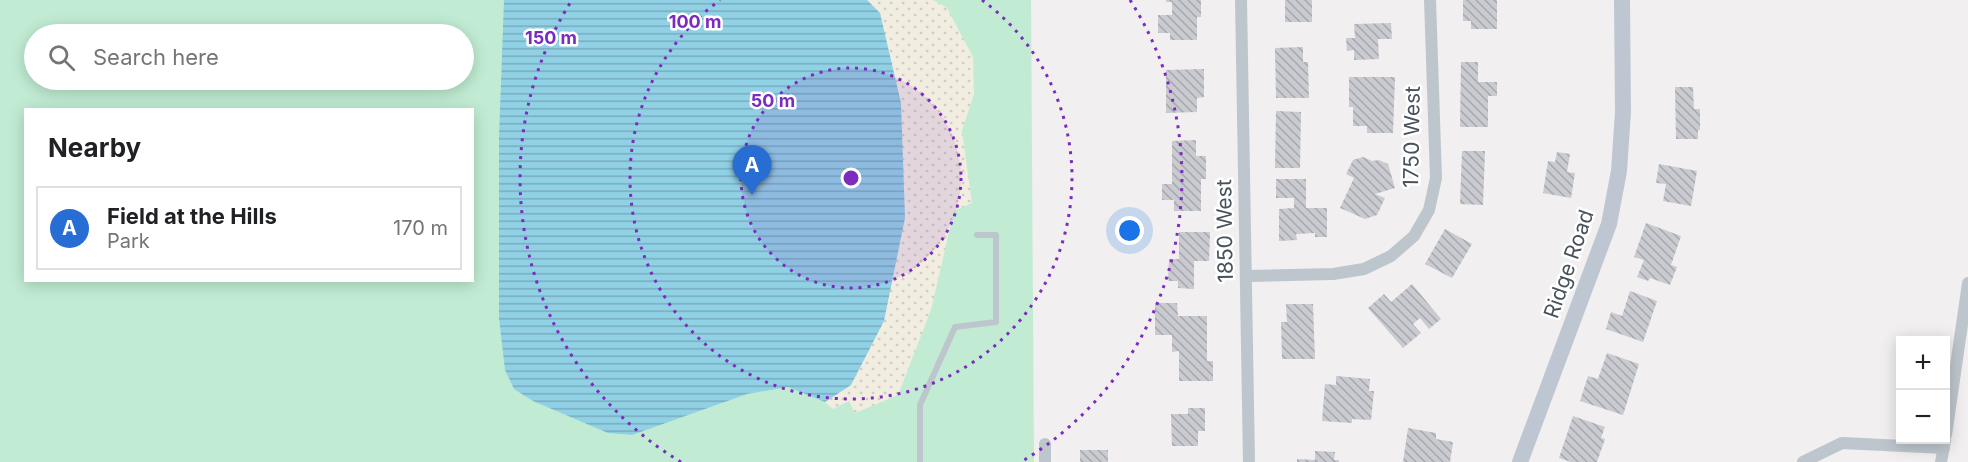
<!DOCTYPE html>
<meta charset="utf-8">
<style>
body{margin:0;font-family:Inter,sans-serif;background:#f2f2f2;color:#202124}
.controls{position:absolute;right:18px;bottom:18px;display:grid;overflow:hidden;border-radius:0px;box-shadow:0 3px 15px #0003}
.controls button{width:54px;height:54px;display:grid;place-items:center;padding:0;border:0;border-bottom:2px solid #e0e0e0;background:#fff;color:#202124;font:30px sans-serif}
.you{position:absolute;left:1130px;top:231px;width:21px;height:21px;margin:-15px;border:4px solid #fff;border-radius:50%;background:#1a73e8;box-shadow:0 0 0 9px #1a73e833}
.badge{display:grid;place-items:center;width:39px;height:39px;border-radius:50%;background:#276dd4;color:#fff;font-size:20px;font-weight:700}
.pin{position:absolute;translate:-50% -50px;filter:drop-shadow(0 2px 3px #0008)}
.pin::after{content:'';position:absolute;top:32px;width:21px;height:18px;background:inherit;clip-path:polygon(0 0,100% 0,50% 100%)}
.list{margin:0;padding:0;list-style:none}
h2{display:flex;justify-content:space-between;align-items:center;height:78px;margin:0;padding:0 24px;font-size:26px}
h2 small{font-size:20px;font-weight:400;color:#757577}
.list li{display:grid;grid-template-columns:39px 1fr auto;gap:18px;align-items:center;box-sizing:border-box;height:84px;margin:0 12px 12px;padding:0 12px;border:2px solid #e0e0e0;border-radius:0px}
.list b{display:block;font-size:22px;white-space:nowrap}
.list p{margin:0;font-size:20px;white-space:nowrap;color:#757577}
.list em{font-size:20px;font-style:normal;color:#757577}
.icon{flex:none;width:33px;height:33px;fill:none;stroke:currentColor;stroke-width:2;stroke-linecap:round;stroke-linejoin:round}
.map{position:relative;flex:none;width:1968px;height:462px;overflow:hidden}
.search{position:absolute;background:#fff;box-shadow:0 3px 15px #0003;left:24px;top:24px;width:450px;height:66px;display:flex;align-items:center;gap:15px;box-sizing:border-box;padding:0 21px;border-radius:33px;color:#757577;font-size:22px}
.panel{position:absolute;background:#fff;box-shadow:0 3px 15px #0003;left:24px;top:108px;width:450px;height:174px;border-radius:0px}
.map>svg:first-child{display:block}
</style>
<div class="map">
<svg width="1968" height="462" viewBox="0 0 1968 462">
<defs>
<pattern id="sand-dots" width="8" height="8" patternUnits="userSpaceOnUse" patternTransform="scale(1.5)"><rect width="8" height="8" fill="#f1ede1"/><path d="M2 2h.1M6 6h.1" fill="none" stroke="#d0cdc3" stroke-width="1.8" stroke-linecap="round"/></pattern>
<pattern id="water-rules" width="6" height="5" patternUnits="userSpaceOnUse" patternTransform="scale(1.5)"><rect width="6" height="5" fill="#91d1e5"/><path d="M0 2.5h6" fill="none" stroke="#78acbd"/></pattern>
<pattern id="building-back-hatch" width="6" height="6" patternUnits="userSpaceOnUse" patternTransform="scale(1.5)"><rect width="6" height="6" fill="#c9cbd1"/><path d="M-1 5l2 2M0 0l6 6M5-1l2 2" fill="none" stroke="#a5a7ad"/></pattern>
</defs>
<rect width="100%" height="100%" fill="#f1efef"/>
<path fill="#c1ecd3" fill-rule="evenodd" d="M0,0H1031L1034,462H0ZM34,34H464V80H34ZM26,110H472V280H26Z"/>
<path fill="url(#sand-dots)" d="M867,0H933L947,8L973,57L974,94L962,131L972,203L954,211L931,310L898,395L855,413L849,401L833,409L825,402L851,385L880,13Z"/>
<path fill="url(#water-rules)" d="M504,0H867L880,13L901,103L905,218L884,321L851,385L825,402L788,387L747,394L632,435L608,433L533,401L514,389L505,370L499,318V137Z"/>
<g fill="url(#building-back-hatch)">
<path d="M1166,0H1201V17H1197V40H1170V33H1158V15H1172V2H1166Z"/>
<rect x="1285" y="0" width="27" height="22"/>
<path d="M1463,0H1497V29H1471V21H1463Z"/>
<path d="M1391,23L1392,39H1378L1379,59L1354,60V50L1347,51L1346,38H1355L1354,24Z"/>
<path d="M1303,47V62H1308L1309,98H1276L1275,48Z"/>
<path d="M1461,62H1478V82H1497V96H1488V127H1460Z"/>
<path d="M1204,69V97L1197,98V112L1166,113V70Z"/>
<path d="M1349,77H1395L1393,133H1367V126H1353V107H1349Z"/>
<path d="M1675,87H1693L1694,109H1700V130H1698V139H1676Z"/>
<path d="M1276,111L1301,112L1300,168H1275Z"/>
<path d="M1196,140V156H1206V179H1201V211H1174V200H1162V184H1172V141Z"/>
<path d="M1462,151H1485L1483,205L1460,204Z"/>
<path d="M1557,152L1570,154L1567,172L1575,173L1571,198L1543,193L1548,161L1555,162Z"/>
<path d="M1363,157L1372,161L1379,160L1388,164L1395,188L1375,194L1385,198L1377,215L1365,219L1340,208L1354,178L1346,174L1353,160Z"/>
<path d="M1659,164L1697,171L1691,206L1663,201L1666,184L1656,183Z"/>
<path d="M1276,179H1306V208H1327V237H1315V233L1296,234L1297,240L1279,241V209L1294,208V198H1276Z"/>
<path d="M1646,223L1681,236L1671,265L1677,267L1670,285L1650,278L1648,281L1637,277L1644,260L1634,257Z"/>
<path d="M1445,229L1472,244L1452,278L1425,264Z"/>
<path d="M1179,232H1210L1209,261H1194V289L1178,288V281H1168L1169,259H1179Z"/>
<path d="M1412,284L1441,319L1429,329L1420,318L1413,324L1421,333L1403,348L1368,308L1384,294L1391,302Z"/>
<path d="M1630,291L1657,301L1643,342L1606,329L1611,312L1622,316Z"/>
<path d="M1155,303H1177L1178,316H1207V361H1213V381H1179V351L1172,352V335H1155Z"/>
<path d="M1286,304H1313L1315,359H1282L1281,322H1287Z"/>
<path d="M1607,353L1639,364L1623,415L1580,401L1588,376L1598,379Z"/>
<path d="M1336,376L1370,379L1369,391H1374L1371,420L1352,419V423L1322,421L1325,384L1336,385Z"/>
<path d="M1188,408H1205V431H1198V446H1172L1171,414H1188Z"/>
<path d="M1573,416L1605,427L1601,438L1605,439L1597,462H1571L1559,458Z"/>
<path d="M1408,428L1436,433V439L1453,442L1450,462H1403Z"/>
<rect x="1080" y="450" width="28" height="12"/>
<path d="M1315,451L1335,452L1334,460H1339V462H1297V459L1315,460Z"/>
</g>
<g fill="none" stroke-linecap="round" stroke-linejoin="round">
<path stroke="#bec6cd" stroke-width="6" d="M920,462V405L955,327L996,322V235H977"/>
<g stroke="#bec6cd" stroke-width="12">
<path d="M1241,0L1249,462"/>
<path d="M1246,276L1333,274L1364,269L1391,256L1414,236L1429,210L1436,178L1430,0"/>
<path d="M1946,435L1968,283"/>
<path d="M1045,444V462"/>
<path d="M1803,462L1842,443L1944,448"/>
<path d="M1941,462L1945,441"/>
</g>
<path stroke="#bec7d1" stroke-width="16" d="M1520,462L1609,224L1619,171L1623,112L1622,0"/>
</g>
<circle cx="851" cy="178" r="110" fill="#7b2cbf" fill-opacity=".12"/>
<g fill="none" stroke="#7b2cbf" stroke-width="3" stroke-dasharray="3 6">
<circle cx="851" cy="178" r="110"/>
<path d="M982 0A221 221 0 1 1 720 0"/>
<path d="M681 462A331 331 0 0 1 572 0M1130 0A331 331 0 0 1 1021 462"/>
</g>
<g text-anchor="middle" stroke-width="5" stroke-linejoin="round" paint-order="stroke">
<g font-size="21" fill="#48525b" stroke="#fff">
<text transform="translate(1412 137) rotate(-89)" y="7">1750 West</text>
<text transform="translate(1225 231) rotate(-91)" y="7">1850 West</text>
<text transform="translate(1569 264) rotate(-71)" y="7">Ridge Road</text>
</g>
</g>
<circle cx="851" cy="178" r="9" fill="#7b2cbf" stroke="#fff" stroke-width="3"/>
<g font-size="18" text-anchor="middle" font-weight="bold" fill="#7b2cbf" stroke="#fff" stroke-width="5" stroke-linejoin="round" paint-order="stroke">
<text x="695" y="28">100 m</text>
<text x="551" y="44">150 m</text>
<text x="773" y="107">50 m</text>
</g>
</svg>
<div class="controls">
<button>+</button>
<button>−</button>
</div>
<div class="you"></div>
<div class="pin badge" style="left:752px;top:195px">A</div>
<div class="search"><svg class="icon" aria-label="search" viewBox="0 0 24 24"><circle cx="10" cy="10" r="6"/><path d="M15 15l6 6"/></svg>Search here</div>
<section class="panel">
<h2>Nearby<small></small></h2>
<ul class="list">
<li><span class="badge">A</span><div><b>Field at the Hills</b><p>Park</p></div><em>170 m</em></li>
</ul>
</section>
</div>
